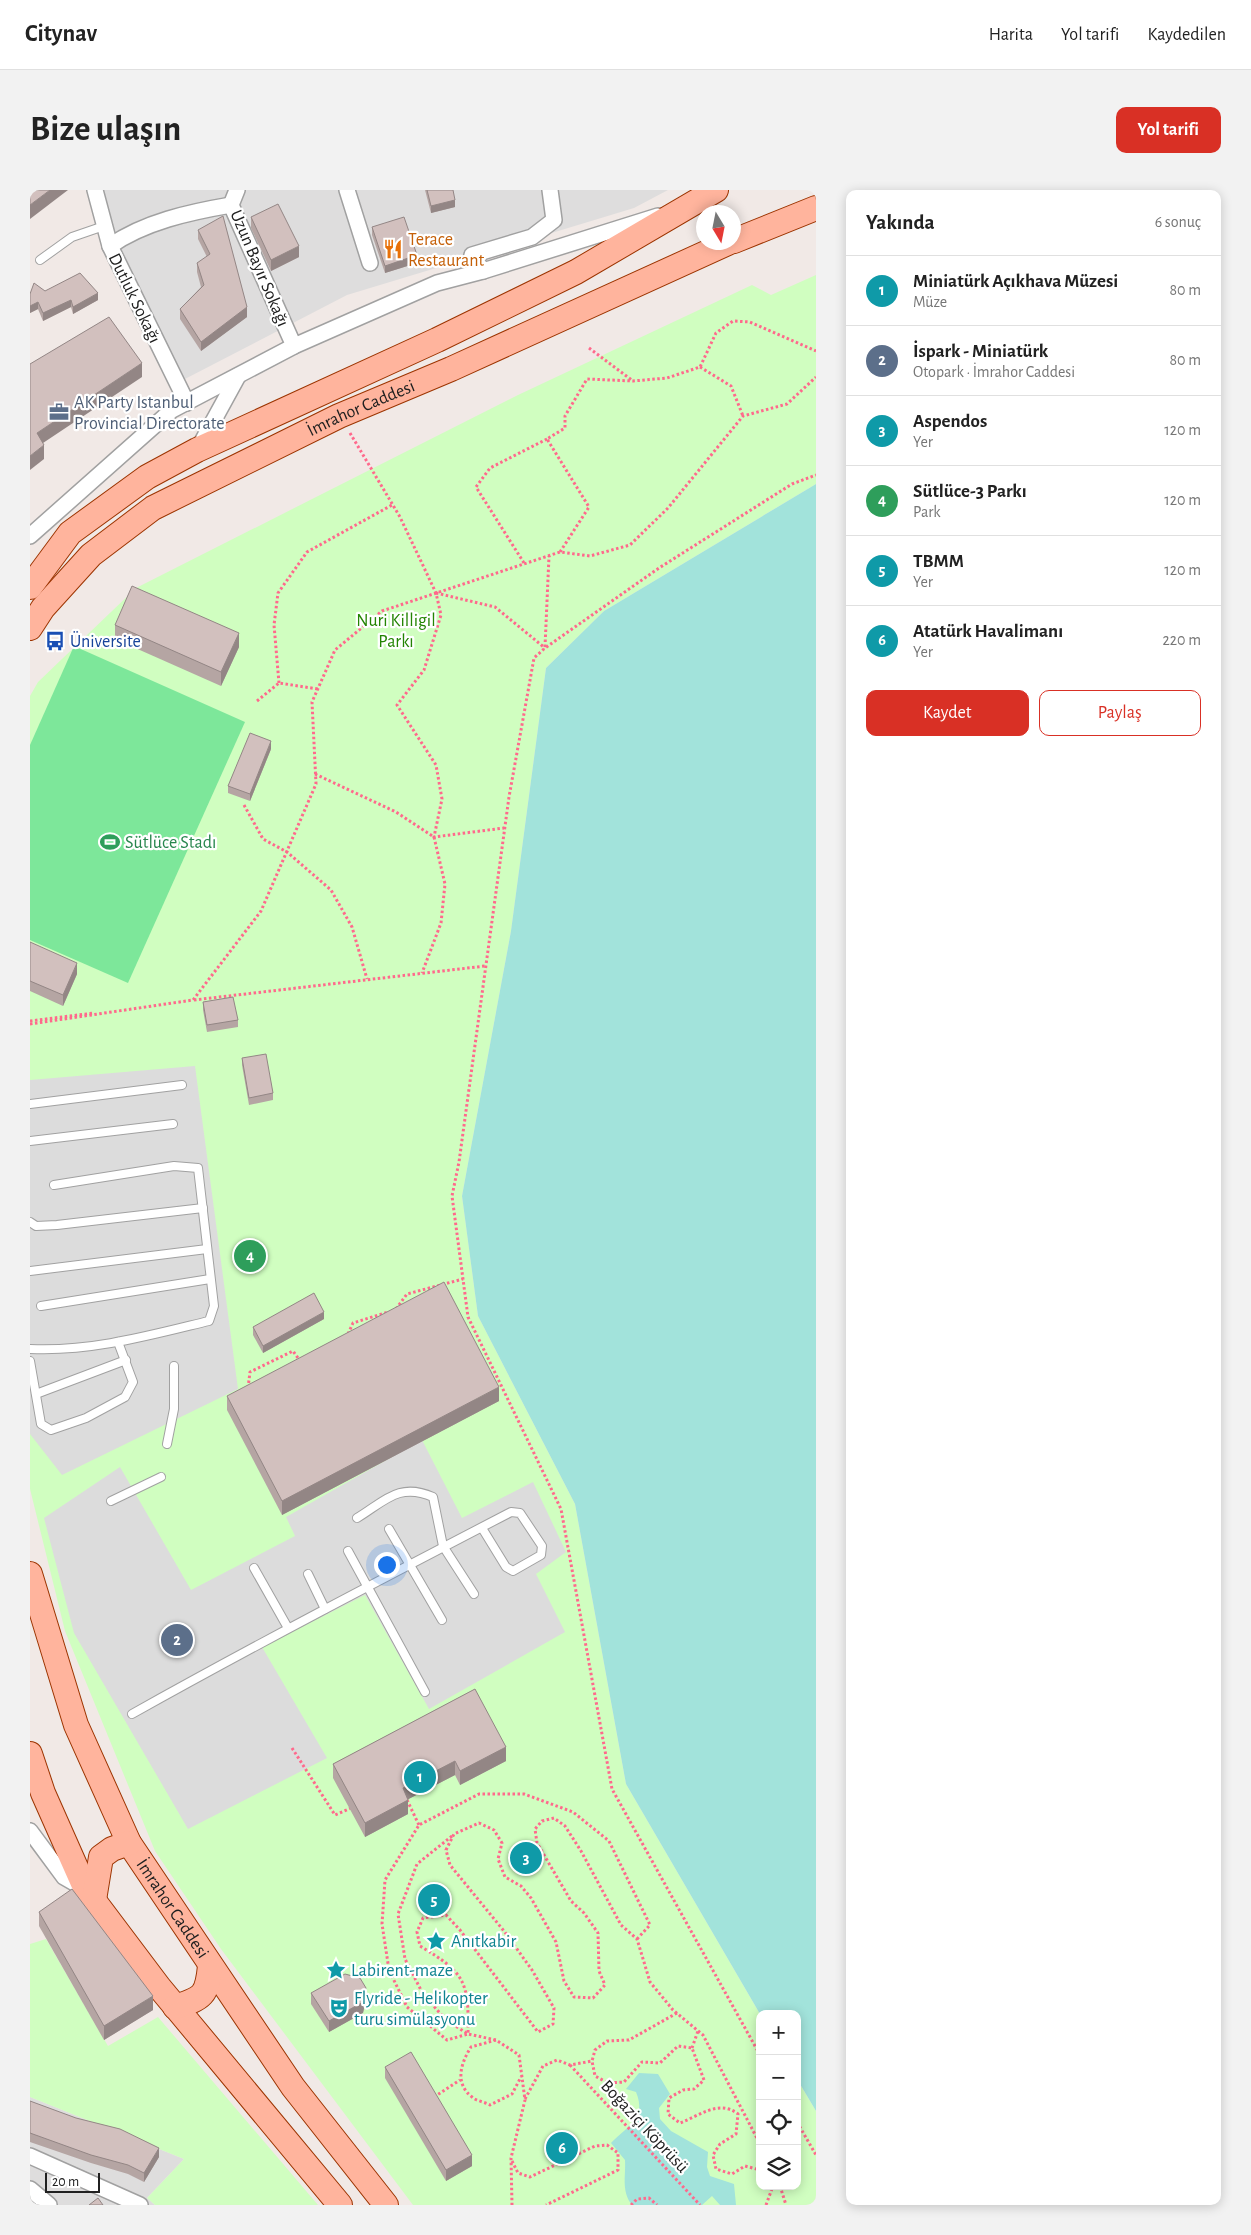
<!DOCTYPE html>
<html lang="tr">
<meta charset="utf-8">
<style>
body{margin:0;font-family:"Alegreya Sans",sans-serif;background:#f2f2f2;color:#222}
.controls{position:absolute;right:15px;bottom:15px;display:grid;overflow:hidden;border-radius:10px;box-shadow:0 2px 12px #0003}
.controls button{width:45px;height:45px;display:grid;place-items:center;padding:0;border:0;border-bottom:1px solid #e0e0e0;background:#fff;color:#222;font:25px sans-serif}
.compass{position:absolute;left:666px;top:15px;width:45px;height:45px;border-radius:50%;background:#fff;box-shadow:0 2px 12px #0003;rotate:170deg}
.scale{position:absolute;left:15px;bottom:12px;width:55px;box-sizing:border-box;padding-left:5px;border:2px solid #202020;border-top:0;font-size:14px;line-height:18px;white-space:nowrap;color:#202020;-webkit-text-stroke:4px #fff;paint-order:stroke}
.you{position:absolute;left:356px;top:1374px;width:18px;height:18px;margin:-12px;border:4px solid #fff;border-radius:50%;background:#1a73e8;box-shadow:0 0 0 8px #1a73e833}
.badge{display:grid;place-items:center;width:32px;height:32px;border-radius:50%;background:#d93025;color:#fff;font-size:16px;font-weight:700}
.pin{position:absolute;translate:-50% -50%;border:2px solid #fff;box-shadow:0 1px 5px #0006}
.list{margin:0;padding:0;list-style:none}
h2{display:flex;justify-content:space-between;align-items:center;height:65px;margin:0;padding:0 20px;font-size:21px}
h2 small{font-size:16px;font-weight:400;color:#767676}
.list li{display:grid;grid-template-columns:32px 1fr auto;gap:15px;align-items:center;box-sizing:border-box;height:70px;padding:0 20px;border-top:1px solid #e0e0e0}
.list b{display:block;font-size:19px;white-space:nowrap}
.list p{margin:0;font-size:16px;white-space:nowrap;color:#767676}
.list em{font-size:16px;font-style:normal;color:#767676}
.actions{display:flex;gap:10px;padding:15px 20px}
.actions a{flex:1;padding:11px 0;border:1px solid #d93025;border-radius:10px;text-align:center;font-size:18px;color:#d93025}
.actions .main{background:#d93025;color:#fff}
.icon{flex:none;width:28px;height:28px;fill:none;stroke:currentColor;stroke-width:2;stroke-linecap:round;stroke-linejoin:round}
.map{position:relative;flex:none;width:786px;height:2015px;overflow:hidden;border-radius:10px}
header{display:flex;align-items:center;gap:30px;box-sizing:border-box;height:70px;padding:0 25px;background:#fff;border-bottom:1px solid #e0e0e0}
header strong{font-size:24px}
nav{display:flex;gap:28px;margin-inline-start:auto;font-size:18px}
.intro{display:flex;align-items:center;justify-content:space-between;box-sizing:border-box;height:120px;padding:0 30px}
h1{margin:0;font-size:35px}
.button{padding:12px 22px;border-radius:10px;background:#d93025;color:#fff;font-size:18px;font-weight:700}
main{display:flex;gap:30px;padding:0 30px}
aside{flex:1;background:#fff;border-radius:10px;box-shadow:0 2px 12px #0003}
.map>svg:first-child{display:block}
</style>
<header>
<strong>Citynav</strong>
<nav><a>Harita</a><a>Yol tarifi</a><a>Kaydedilen</a></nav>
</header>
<div class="intro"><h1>Bize ulaşın</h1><a class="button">Yol tarifi</a></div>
<main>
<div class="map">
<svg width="786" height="2015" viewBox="0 0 786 2015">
<rect width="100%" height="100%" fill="#f1e9e6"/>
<g fill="#dedddd">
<path d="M74,0H638L604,18L317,105L153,190L89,64Z"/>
<path d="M0,1907L154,1969L117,2008L125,2015H0Z"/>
</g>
<g fill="#d0fec0">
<path d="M786,85V294L574,421L516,478L481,741L432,1006L448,1126L545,1314L596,1594L730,1824V1996H767V1889L786,1921V2015H383L191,1759L125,1661L35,1441L0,1299V506L8,492L106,398L488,205L722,95L741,105Z"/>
<path d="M16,1749L78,1856L128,1827L288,2015H125L117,2008L154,1969L0,1907V1754Z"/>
</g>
<path fill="#7de79a" d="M44,456L215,532L98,793L0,750V555Z"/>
<g fill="#dcdcdc">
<path d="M165,876L208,1199L32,1285L0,1244V890Z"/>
<path d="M392,1250L432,1328L503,1292L536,1362L506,1384L535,1442L399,1519L335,1405L232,1457L297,1568L158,1639L44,1443L14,1328L90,1277L161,1400L265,1346L256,1327Z"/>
</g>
<g fill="#a2e3db">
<path d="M786,294V1921L767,1889V1824H730L596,1594L545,1314L448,1126L432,1006L481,741L516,478L574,421Z"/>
<path d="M609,1883L628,1884L640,1904L629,1918L630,1929L641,1941L678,1962L677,1977L680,1986L704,1994L706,2015H690L682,2006L672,2015H602C591,2001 596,1986 595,1970L581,1953C598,1935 617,1929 606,1902L596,1899Z"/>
</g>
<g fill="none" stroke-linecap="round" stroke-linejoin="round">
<defs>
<g id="service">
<path d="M10,70L42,47L74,36"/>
<path d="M0,914L152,895"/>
<path d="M0,951L143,934"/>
<path d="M0,1032L6,1036L27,1035L173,1018"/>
<path d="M0,1081L177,1059"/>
<path d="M11,1116L180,1089"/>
<path d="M0,1159C61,1162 121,1145 179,1131L184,1116L168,978L144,976L24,995"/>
<path d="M0,1171L11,1234L21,1240L56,1228L95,1207L103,1192L88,1152"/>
<path d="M6,1204L96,1170"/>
<path d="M137,1254L144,1219V1176"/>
<path d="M81,1311L131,1287"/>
<path d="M327,1328C355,1311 369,1292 403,1307L413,1356L444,1404"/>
<path d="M359,1339L412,1430"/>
<path d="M318,1361L395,1502"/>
<path d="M224,1378L258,1438"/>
<path d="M278,1384L295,1419"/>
<path d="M102,1524C227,1454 354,1388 481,1322L490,1323L512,1356L511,1365L483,1381L476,1377L452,1338"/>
</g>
<g id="minor">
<path d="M65,0L80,56L157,213"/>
<path d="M207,0L201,15L264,156"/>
<path d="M317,0L340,73"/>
<path d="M80,56C114,32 160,22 201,15"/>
<path d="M453,81L442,65L502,47L524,30L520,0"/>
<path d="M168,259L208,186"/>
<path d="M0,346L142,220L264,156L407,93L453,81L628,26"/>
<path d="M0,1641L34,1687L55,1699"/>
<path d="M0,1966L110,2015"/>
<path d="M0,1999L19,2015"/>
</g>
<g id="primary">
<path d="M704,51L786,18"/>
<path d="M0,397L40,343L117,287L167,260L407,150L546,82L686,0"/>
<path id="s1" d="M0,438L13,418L61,365L123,318L309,226L421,179L700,52"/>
<path id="s2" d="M0,1384L46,1535L99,1653L263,1897L356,2015"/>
<path d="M0,1564L13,1603L56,1700L129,1797L310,2015"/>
<path d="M64,1710L71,1667L82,1659L99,1653"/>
<path d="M145,1817C173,1808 177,1806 180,1776"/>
</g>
</defs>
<use href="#service" stroke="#a1a1a1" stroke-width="10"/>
<use href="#minor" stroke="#a1a1a1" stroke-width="18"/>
<use href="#primary" stroke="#9c3400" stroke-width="26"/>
<g stroke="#ff698c" stroke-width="3" stroke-dasharray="2.5 2.5" stroke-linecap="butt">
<path d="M559,158L603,191"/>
<path d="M670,177L701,196L713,226"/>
<path d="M320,243L370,327L406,403L411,425L394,480L367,515L406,575L412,609L404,647L474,638"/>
<path d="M530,362L559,317L517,249L535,238V226L557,189L603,191L637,188L670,177L686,143L703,131L720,132L786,161"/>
<path d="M494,373L446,297L460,278L517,249"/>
<path d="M406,403L465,417L515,458"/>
<path d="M515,457L519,366"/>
<path d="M249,493L244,435L248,403L277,362L362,315"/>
<path d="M227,511L249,493L288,499"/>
<path d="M285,584L366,622L404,647L415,694L411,733L392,783"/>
<path d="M214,615L233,649L257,662L301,700L322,737L337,789"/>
<path d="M164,810L455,776"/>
<path d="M0,831L64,823"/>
<path d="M0,834L163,810L231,721L286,594L282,512L305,460L352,421L530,362L560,366L600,355L638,318L713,226L757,214L786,187"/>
<path d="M366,1119L377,1104L433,1089"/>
<path d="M318,1144L323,1133L358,1122"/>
<path d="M218,1198L220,1182L263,1161L270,1171"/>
<path d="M262,1558L305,1625L321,1618"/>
<path d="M377,1610L389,1635"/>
<path d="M422,1646L387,1674L368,1724L375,1769L393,1804L416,1830L438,1844L466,1850L489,1865L495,1910L481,1968L482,2015"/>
<path d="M607,1749L620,1735L579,1651L543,1622L494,1604H449L389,1635L355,1690L352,1734L359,1780L377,1817L417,1850L438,1844C439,1791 435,1783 390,1756L387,1742L393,1728L416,1725L430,1740L508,1842L523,1834L524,1818L502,1780L474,1741L420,1675L416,1660L424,1644L449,1633L464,1640L472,1653L468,1669L475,1687L491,1696L501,1708L526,1752L534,1791L544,1807L563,1808L575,1795L569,1781L568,1743L554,1723L541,1711L507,1653L505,1639L512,1631L524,1628L535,1636L551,1661L591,1735L607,1749L620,1792L643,1820L673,1845L730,1954"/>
<path d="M647,1823L599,1850L577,1851L565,1860L562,1871L565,1886L578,1893L594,1892L612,1872L630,1873L648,1856L662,1858L674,1890L664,1899L653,1900L639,1908L638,1924L650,1933C669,1926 689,1909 708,1924L706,1944L690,1954L683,1965L686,1979L702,1984L715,1976L730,1980"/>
<path d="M466,1850L441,1857C431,1873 424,1893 442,1907C446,1911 455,1912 460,1915L482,1904L491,1887"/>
<path d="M662,1858L668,1841"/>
<path d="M730,1865L582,1599L531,1319L438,1127L422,1006L429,972L479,607L504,468L515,458L629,378L762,294L786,285"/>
<path d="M540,1875L670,2015"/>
<path d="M404,1907L430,1890"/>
<path d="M495,1909L513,1876L527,1870L540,1875L562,1871"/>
<path d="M767,1932L786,1965"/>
<path d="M482,1971L488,1983L500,1987L565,1956L577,1955L588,1963V1980L516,2015"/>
<path d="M750,1996L756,2015"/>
<path d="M601,2015L607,2009L619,2008L627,2015"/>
<path d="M736,2015L743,1996"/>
</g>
<use href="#service" stroke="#fff" stroke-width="8"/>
<use href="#minor" stroke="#fff" stroke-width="15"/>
<use href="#primary" stroke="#ffb49d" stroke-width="24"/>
</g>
<g fill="#b5a5a3">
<path d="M395,0H423L425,17L401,23Z"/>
<path d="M221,27L269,67L241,81L221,38Z"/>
<path d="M342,37L387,73L355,83L342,45Z"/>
<path d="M168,40L217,127L171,161L150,129V119L171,97L167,82V73L177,67L168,49Z"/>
<path d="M15,101L68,110L43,124L41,117L13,131L8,119L0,123V104Z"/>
<path d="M85,435L209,457L191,496L85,449Z"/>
<path d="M241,559L220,611L198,603V596Z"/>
<path d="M0,752L47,784L33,816L0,801Z"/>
<path d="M173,812L208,830V837L177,842L173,820Z"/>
<path d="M212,868L243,903V910L219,915L212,875Z"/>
<path d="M294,1129L233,1163L223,1145V1137Z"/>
<path d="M197,1206L469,1211L252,1325L197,1220Z"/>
<path d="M445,1499L476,1571L430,1595L425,1585L378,1609V1624L335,1647L303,1588V1574Z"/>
<path d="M9,1722L123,1820L74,1850L9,1736Z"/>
<path d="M281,1803L336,1809L333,1823L299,1842L281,1814Z"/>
<path d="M355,1877L442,1976L416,1991L355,1888Z"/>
<path d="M0,1911L129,1967L114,1992L98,1984L61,1973L0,1952Z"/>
</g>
<g fill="#938685">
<path d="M20,0H38L0,29V15Z"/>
<path d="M425,10V17L401,23V16Z"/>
<path d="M269,56V67L241,81V70Z"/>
<path d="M387,65V73L355,83V76Z"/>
<path d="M68,103V110L43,124V117Z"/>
<path d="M41,110V117L13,131V123Z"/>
<path d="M8,112V119L0,123V116Z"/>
<path d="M217,117V127L171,161V152Z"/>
<path d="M112,173V187L7,257V243Z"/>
<path d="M14,255V269L0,280V266Z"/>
<path d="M209,443V457L191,496V482Z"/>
<path d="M241,551V559L220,611V604Z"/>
<path d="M47,773V784L33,816V805Z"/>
<path d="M294,1122V1129L233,1163V1156Z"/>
<path d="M469,1197V1211L252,1325V1311Z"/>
<path d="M476,1557V1571L430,1595V1581Z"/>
<path d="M425,1571V1585L373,1612V1598Z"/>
<path d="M378,1610V1624L335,1647V1633Z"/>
<path d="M336,1798V1809L333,1823L299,1842V1831Z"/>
<path d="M123,1806V1820L74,1850V1836Z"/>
<path d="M129,1958V1967L114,1992V1983Z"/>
<path d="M442,1965V1976L416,1991V1980Z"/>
</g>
<g fill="#d2c0be" stroke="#938685">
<path d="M0,0H20L0,15Z"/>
<path d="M397,0H423L425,10L401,16Z"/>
<path d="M248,14L269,56L241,70L221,27Z"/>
<path d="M193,26L217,117L171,152L150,119L174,95L167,73L180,64L168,40Z"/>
<path d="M374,27L387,65L355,76L342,37Z"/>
<path d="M50,83L68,103L43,117L41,110L13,123L8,112L0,116V104L4,93L15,101Z"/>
<path d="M79,127L112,173L7,243L14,255L0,266V174Z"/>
<path d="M102,396L209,443L191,482L85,435Z"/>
<path d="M220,543L241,551L220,604L198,596Z"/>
<path d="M0,752L47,773L33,805L0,791Z"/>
<path d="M203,807L208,830L177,835L173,812Z"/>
<path d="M236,864L243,903L219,908L212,868Z"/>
<path d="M414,1092L469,1197L252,1311L197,1206Z"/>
<path d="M284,1103L294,1122L233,1156L223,1137Z"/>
<path d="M445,1499L476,1557L430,1581L425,1571L373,1598L378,1610L335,1633L303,1574Z"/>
<path d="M42,1699L123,1806L74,1836L9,1722Z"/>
<path d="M315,1784L330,1788L336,1798L333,1812L299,1831L281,1803Z"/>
<path d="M381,1862L442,1965L416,1980L355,1877Z"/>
<path d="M0,1911L46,1928L90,1939L129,1958L114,1983L98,1975L61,1965L0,1943Z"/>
<path d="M68,2008L73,2015H59Z"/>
</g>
<defs>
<symbol id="restaurant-bare" viewBox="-9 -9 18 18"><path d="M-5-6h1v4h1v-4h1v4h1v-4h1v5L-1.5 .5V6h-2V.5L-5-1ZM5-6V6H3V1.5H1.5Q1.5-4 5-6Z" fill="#e8710a" stroke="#fff" stroke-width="2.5" paint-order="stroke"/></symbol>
<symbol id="office-bare" viewBox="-9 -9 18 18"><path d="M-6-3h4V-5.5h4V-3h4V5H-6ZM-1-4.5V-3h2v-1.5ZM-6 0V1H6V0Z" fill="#5c6f8a" stroke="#fff" stroke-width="2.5" paint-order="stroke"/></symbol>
<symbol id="bus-bare" viewBox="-9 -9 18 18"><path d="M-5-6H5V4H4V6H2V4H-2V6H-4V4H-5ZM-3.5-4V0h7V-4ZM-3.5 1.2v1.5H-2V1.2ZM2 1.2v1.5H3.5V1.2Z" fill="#1a4fb4" stroke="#fff" stroke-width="2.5" paint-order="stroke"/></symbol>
<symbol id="stadium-bare" viewBox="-9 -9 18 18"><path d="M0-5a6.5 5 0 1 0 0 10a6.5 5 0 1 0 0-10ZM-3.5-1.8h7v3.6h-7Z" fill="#2e9e5b" stroke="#fff" stroke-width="2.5" paint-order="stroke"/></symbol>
<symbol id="sight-bare" viewBox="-9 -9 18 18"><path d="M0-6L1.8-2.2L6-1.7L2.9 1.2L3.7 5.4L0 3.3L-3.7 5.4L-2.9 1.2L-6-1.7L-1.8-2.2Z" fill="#0f9aa8" stroke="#fff" stroke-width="2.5" paint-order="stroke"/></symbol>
<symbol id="theatre-bare" viewBox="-9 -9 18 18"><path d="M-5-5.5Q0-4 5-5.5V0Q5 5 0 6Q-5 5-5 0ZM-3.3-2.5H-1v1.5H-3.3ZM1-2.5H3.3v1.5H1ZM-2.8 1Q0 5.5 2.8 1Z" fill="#0f9aa8" stroke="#fff" stroke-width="2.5" paint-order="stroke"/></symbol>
</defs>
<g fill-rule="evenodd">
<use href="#restaurant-bare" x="349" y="45" width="28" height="28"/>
<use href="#office-bare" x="15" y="208" width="28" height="28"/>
<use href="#bus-bare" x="11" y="437" width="28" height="28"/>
<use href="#stadium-bare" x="66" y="638" width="28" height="28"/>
<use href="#sight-bare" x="392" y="1737" width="28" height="28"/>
<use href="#sight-bare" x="292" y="1766" width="28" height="28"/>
<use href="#theatre-bare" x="295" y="1804" width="28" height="28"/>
</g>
<g text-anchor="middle" stroke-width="4.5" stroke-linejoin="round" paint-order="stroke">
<g font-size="18" fill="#c56008" stroke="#fff" text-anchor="start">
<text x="378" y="55">Terace<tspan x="378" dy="21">Restaurant</tspan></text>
</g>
<g font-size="18" fill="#202020" stroke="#fff">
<text transform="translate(230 78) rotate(67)" y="6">Uzun Bayır Sokağı</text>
<text transform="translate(105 108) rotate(64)" y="6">Dutluk Sokağı</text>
<text dy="6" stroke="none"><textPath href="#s1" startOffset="404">İmrahor Caddesi</textPath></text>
<text dy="6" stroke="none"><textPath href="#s2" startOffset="366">İmrahor Caddesi</textPath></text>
<text transform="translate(615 1936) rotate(47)" y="6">Boğaziçi Köprüsü</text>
</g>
<g font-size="18" fill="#4e5e75" stroke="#fff" text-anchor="start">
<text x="44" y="218">AK Party Istanbul<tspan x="44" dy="21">Provincial Directorate</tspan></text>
</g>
<g font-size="18" fill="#238403" stroke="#fff">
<text x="366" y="436">Nuri Killigil<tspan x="366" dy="21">Parkı</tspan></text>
</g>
<g font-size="18" fill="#164399" stroke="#fff" text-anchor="start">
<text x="40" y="457">Üniversite</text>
</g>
<g font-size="18" fill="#27864d" stroke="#fff" text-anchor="start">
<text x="95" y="658">Sütlüce Stadı</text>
</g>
<g font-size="18" fill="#0d838f" stroke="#fff" text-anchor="start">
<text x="421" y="1757">Anıtkabir</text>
<text x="321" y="1786">Labirent-maze</text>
<text x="324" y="1814">Flyride - Helikopter<tspan x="324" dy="21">turu simülasyonu</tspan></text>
</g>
</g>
</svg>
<div class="controls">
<button>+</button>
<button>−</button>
<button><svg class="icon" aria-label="locate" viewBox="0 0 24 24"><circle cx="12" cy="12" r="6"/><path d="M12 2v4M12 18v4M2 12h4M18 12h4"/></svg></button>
<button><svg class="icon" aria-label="layers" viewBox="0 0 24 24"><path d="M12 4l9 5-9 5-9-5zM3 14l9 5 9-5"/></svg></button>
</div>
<svg class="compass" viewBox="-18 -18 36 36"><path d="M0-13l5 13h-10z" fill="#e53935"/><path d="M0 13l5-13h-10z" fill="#767676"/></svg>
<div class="scale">20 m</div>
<div class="you"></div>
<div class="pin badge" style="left:390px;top:1587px;background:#0f9aa8">1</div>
<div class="pin badge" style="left:147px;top:1450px;background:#5c6f8a">2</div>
<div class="pin badge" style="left:496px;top:1668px;background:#0f9aa8">3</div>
<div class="pin badge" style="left:220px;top:1066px;background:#2e9e5b">4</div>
<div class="pin badge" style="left:404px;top:1710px;background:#0f9aa8">5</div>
<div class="pin badge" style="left:532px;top:1958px;background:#0f9aa8">6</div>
</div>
<aside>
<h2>Yakında<small>6 sonuç</small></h2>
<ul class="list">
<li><span class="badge" style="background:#0f9aa8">1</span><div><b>Miniatürk Açıkhava Müzesi</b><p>Müze</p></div><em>80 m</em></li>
<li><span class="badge" style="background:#5c6f8a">2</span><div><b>İspark - Miniatürk</b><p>Otopark · İmrahor Caddesi</p></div><em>80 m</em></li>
<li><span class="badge" style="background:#0f9aa8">3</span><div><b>Aspendos</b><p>Yer</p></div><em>120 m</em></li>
<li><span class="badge" style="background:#2e9e5b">4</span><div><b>Sütlüce-3 Parkı</b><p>Park</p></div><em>120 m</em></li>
<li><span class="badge" style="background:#0f9aa8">5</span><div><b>TBMM</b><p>Yer</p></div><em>120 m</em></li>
<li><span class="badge" style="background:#0f9aa8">6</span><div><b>Atatürk Havalimanı</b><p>Yer</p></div><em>220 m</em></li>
</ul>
<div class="actions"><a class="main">Kaydet</a><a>Paylaş</a></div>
</aside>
</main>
